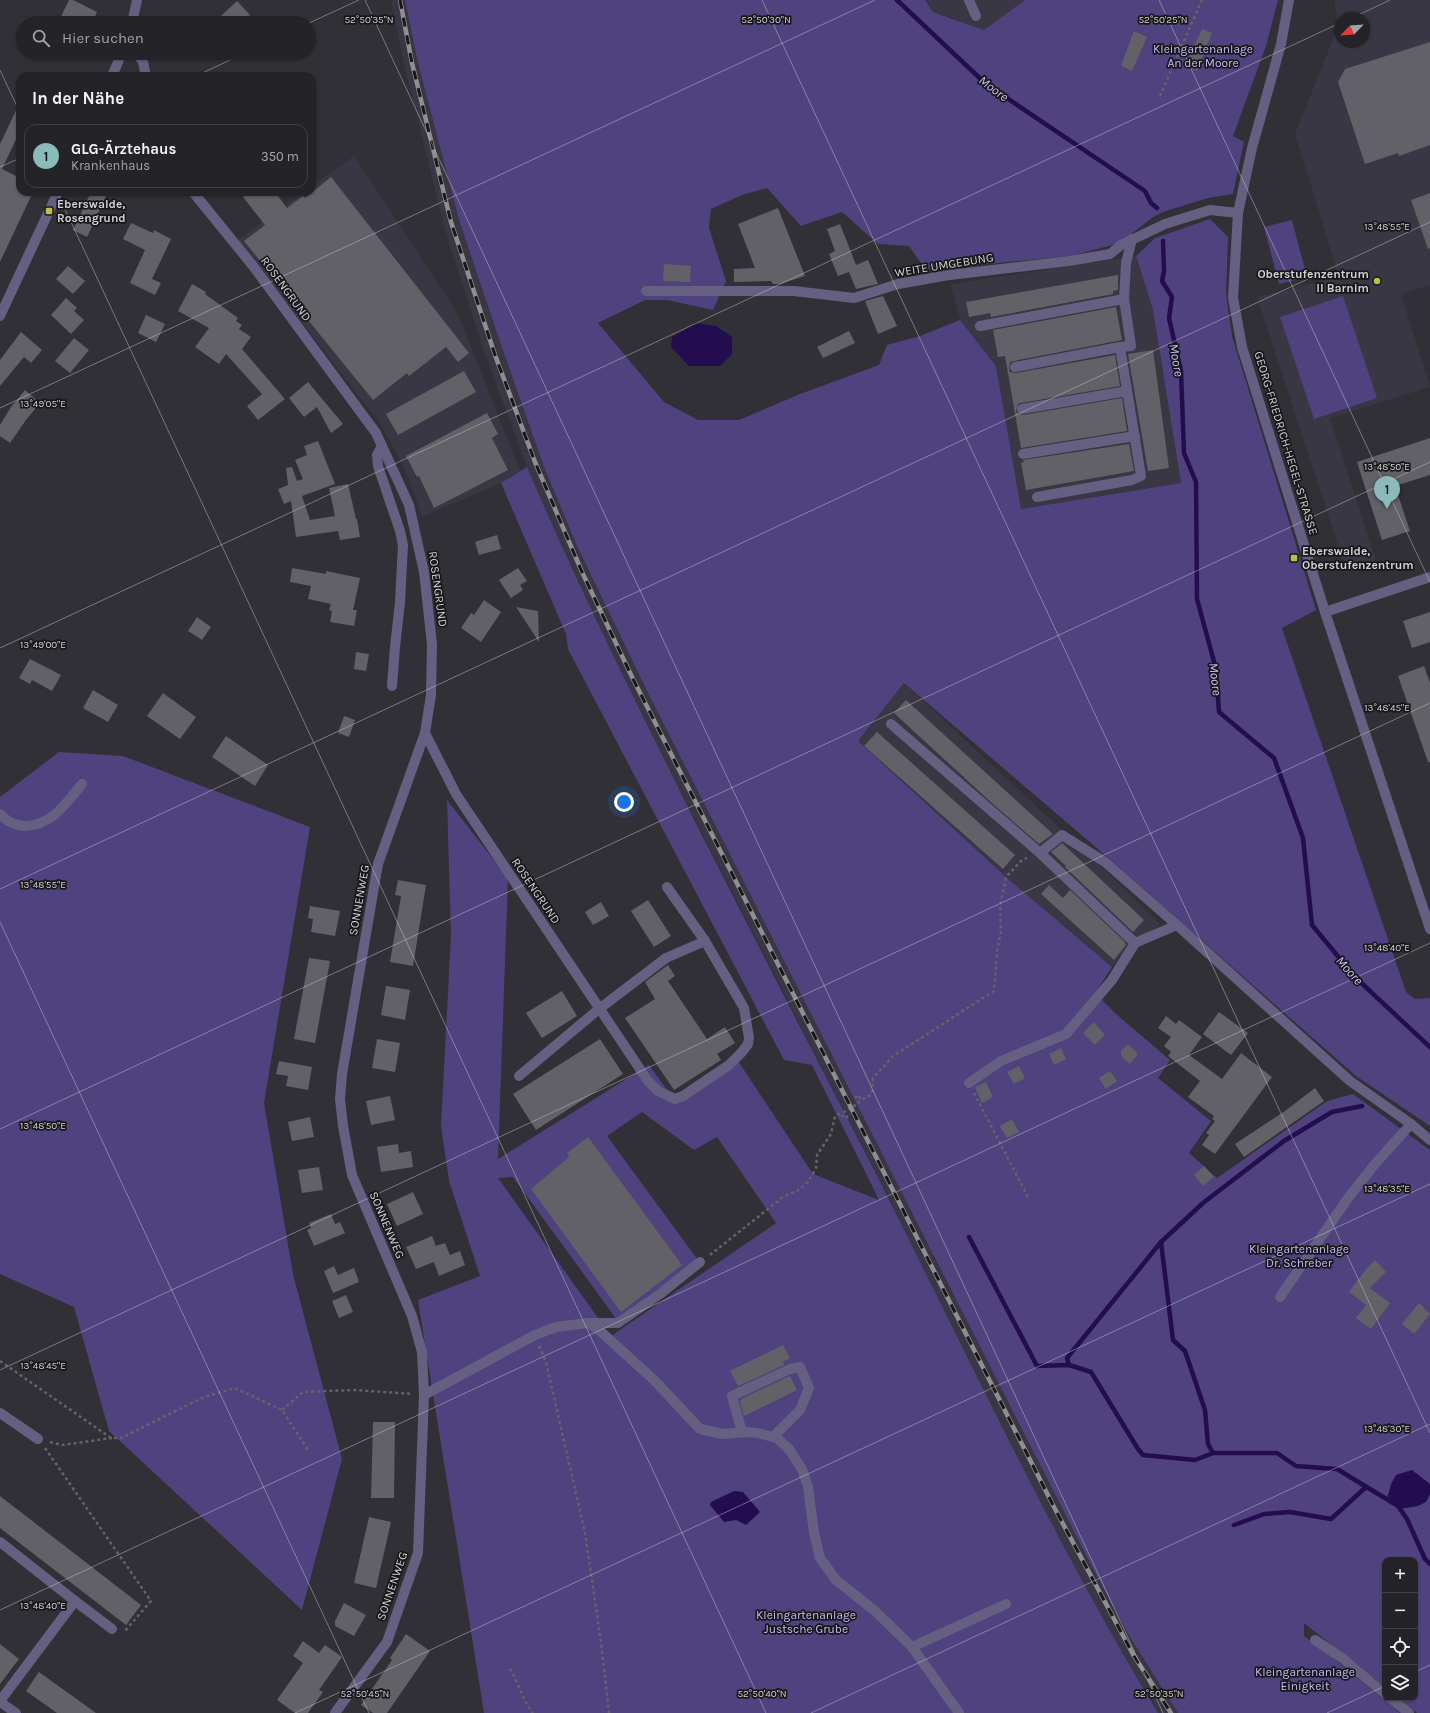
<!DOCTYPE html>
<html lang="de">
<meta charset="utf-8">
<style>
body{margin:0;font-family:Karla,sans-serif;background:#2c2c30;color:#f1f3f6}
.controls{position:absolute;right:12px;bottom:12px;display:grid;overflow:hidden;border-radius:8px;box-shadow:0 1px 3px #0004}
.controls button{width:36px;height:36px;display:grid;place-items:center;padding:0;border:0;border-bottom:1px solid #414145;background:#242428;color:#f1f3f6;font:20px sans-serif}
.compass{position:absolute;left:1334px;top:12px;width:36px;height:36px;border-radius:50%;background:#242428;box-shadow:0 1px 3px #0004;rotate:245deg}
.you{position:absolute;left:624px;top:802px;width:14px;height:14px;margin:-10px;border:3px solid #fff;border-radius:50%;background:#1a73e8;box-shadow:0 0 0 6px #1a73e833}
.badge{display:grid;place-items:center;width:26px;height:26px;border-radius:50%;background:#8bbbb9;color:#111;font-size:13px;font-weight:700}
.pin{position:absolute;translate:-50% -33px;filter:drop-shadow(0 1px 2px #0008)}
.pin::after{content:'';position:absolute;top:21px;width:14px;height:12px;background:inherit;clip-path:polygon(0 0,100% 0,50% 100%)}
.list{margin:0;padding:0;list-style:none}
h2{display:flex;justify-content:space-between;align-items:center;height:52px;margin:0;padding:0 16px;font-size:17px}
h2 small{font-size:13px;font-weight:400;color:#a3a4a8}
.list li{display:grid;grid-template-columns:26px 1fr auto;gap:12px;align-items:center;box-sizing:border-box;height:64px;margin:0 8px 8px;padding:0 8px;border:1px solid #414145;border-radius:12px}
.list b{display:block;font-size:15px;white-space:nowrap}
.list p{margin:0;font-size:13px;white-space:nowrap;color:#a3a4a8}
.list em{font-size:13px;font-style:normal;color:#a3a4a8}
.icon{flex:none;width:22px;height:22px;fill:none;stroke:currentColor;stroke-width:2;stroke-linecap:round;stroke-linejoin:round}
.map{position:relative;flex:none;width:1430px;height:1713px;overflow:hidden}
.search{position:absolute;background:#242428;box-shadow:0 1px 3px #0004;left:16px;top:16px;width:300px;height:44px;display:flex;align-items:center;gap:10px;box-sizing:border-box;padding:0 14px;border-radius:22px;color:#a3a4a8;font-size:15px}
.panel{position:absolute;background:#242428;box-shadow:0 1px 3px #0004;left:16px;top:72px;width:300px;height:124px;border-radius:12px}
.map>svg:first-child{display:block}
</style>
<div class="map">
<svg width="1430" height="1713" viewBox="0 0 1430 1713">
<rect width="100%" height="100%" fill="#303036"/>
<g fill="#393743" fill-rule="evenodd">
<path d="M391,0H405L418,63L459,220L501,345L544,467L577,546L650,697L1091,1565L1128,1634L1178,1713H1158L1116,1645L1021,1467L901,1223L631,694L563,551L527,467L484,351L444,226L404,64Z"/>
<path d="M925,0H1025L984,30L933,11Z"/>
<path d="M1334,0H1430V285L1401,294L1430,387L1330,418L1376,561L1355,568L1343,560L1257,297L1339,277L1295,134L1339,24ZM1340,18H1364V42H1340Z"/>
<path d="M354,156L458,314L520,471L501,483L422,517L407,474L382,426L238,240L304,192H312V186Z"/>
<path d="M1136,256L1153,310L1181,483L1021,509L996,366L960,320L951,284Z"/>
<path d="M904,683L1104,869L1161,925L1133,941L1112,967L1006,877L858,741Z"/>
</g>
<g fill="#4f427f" fill-rule="evenodd">
<path d="M405,0H925L933,12L984,30L1025,0H1278L1266,46L1233,136L1244,142L1233,194L1208,198L1163,212L1153,217L1120,243L1070,256L926,270L909,246L878,244L842,212L801,226L767,188L742,195L711,209L709,228L726,281L713,310L667,300H645L598,323L664,402L698,420H739L800,394L879,365L887,345L920,336L960,320L996,366L1021,509L1181,483L1153,310L1136,256L1155,238L1210,219L1228,237L1226,294L1232,336L1316,610L1282,628L1406,992L1415,999L1430,998V1126L1356,1076L1113,862L904,683L858,741L1006,877L1112,967L1095,993L1116,1014L1170,1060L1158,1078L1211,1121L1189,1153L1217,1178L1327,1101L1353,1094L1430,1150V1713H1417L1399,1698H1415V1560H1385V1687L1304,1623V1636L1338,1662L1400,1713H1178L1128,1634L1091,1565L650,697L577,546L544,467L501,345L459,220L418,63Z"/>
<path d="M1292,220L1307,277L1279,284L1264,227Z"/>
<path d="M1343,296L1377,398L1314,419L1280,317Z"/>
<path d="M527,467C581,594 643,717 705,841C761,951 818,1062 875,1172C967,1353 1052,1539 1158,1713H484L418,1300L480,1276L449,1181L441,1126L451,934L447,800L508,878L498,1159L649,1065L672,1097L736,1058L813,1174L879,1200L812,1065L784,1060L568,649L566,634L501,483ZM642,1112L694,1150L717,1137L776,1223L611,1336L498,1178L513,1177L617,1320L698,1260L607,1136Z"/>
<path d="M59,752L123,756L310,827L264,1103L293,1274L342,1459L302,1610L109,1431L74,1307L0,1274V797Z"/>
</g>
<g fill="#230c4f">
<path d="M696,323L716,326L732,337V354L720,366H689L671,347L672,337Z"/>
<path d="M1412,1470L1430,1484V1494L1426,1502L1418,1506L1400,1509L1398,1506L1387,1499L1391,1484L1396,1475Z"/>
<path d="M734,1491L743,1492L760,1512L746,1525L736,1520L724,1522L710,1505L711,1502Z"/>
</g>
<g fill="none" stroke-linecap="round" stroke-linejoin="round">
<g stroke="#230c4f" stroke-width="4.5">
<path d="M897,0L986,84L1145,191L1151,203L1157,208"/>
<path d="M1163,241L1164,271L1162,281L1172,297L1169,318L1181,371L1184,453L1196,482L1197,599L1216,669L1219,712L1274,758L1303,838L1312,925L1356,978L1430,1047"/>
<path d="M969,1237L1037,1366L1069,1365L1091,1372L1138,1449L1143,1455L1195,1460L1213,1453H1277L1296,1466L1337,1469L1398,1506L1407,1519L1425,1559L1430,1564"/>
<path d="M1069,1365L1067,1358L1161,1242"/>
<path d="M1213,1453L1208,1444L1205,1410L1185,1351L1173,1340L1161,1242L1203,1203L1284,1141L1332,1112L1362,1106"/>
<path d="M1234,1525L1264,1514L1290,1512L1331,1519L1366,1487"/>
</g>
</g>
<g fill="#626168">
<path d="M69,0H73L97,12L92,23H58Z"/>
<path d="M237,1L250,15L242,23H228L221,16Z"/>
<path d="M1202,29L1212,33L1197,71L1185,66Z"/>
<path d="M1134,31L1147,37L1132,71L1121,66Z"/>
<path d="M1430,42V145L1399,156L1398,153L1365,164L1338,82L1345,69Z"/>
<path d="M20,102V131L2,169L20,178V192H33L0,262V144Z"/>
<path d="M331,177L469,353L458,362L446,347L409,376L407,373L373,400L244,241L265,225L243,197L249,192H275L287,208L303,196L305,198Z"/>
<path d="M91,192H108L87,237L73,230Z"/>
<path d="M1430,193V248L1428,249L1411,200Z"/>
<path d="M778,208L805,276L780,284H773L771,281L734,282V269L755,268L738,224Z"/>
<path d="M131,223L153,233L154,230L171,239L152,279L161,283L155,295L130,283L145,250L123,239Z"/>
<path d="M840,224L856,265L868,260L878,284L856,289L849,272L838,276L829,254L835,251L827,229Z"/>
<path d="M664,264L691,266L690,282L663,281Z"/>
<path d="M68,266L85,281L73,294L56,279Z"/>
<path d="M1118,275V290L1113,291V294L991,317L990,313L969,317L966,302Z"/>
<path d="M192,284L206,292L205,294L238,318L236,321L242,325L239,329L251,337L242,349L285,399L258,420L247,406L262,394L226,354L219,364L195,347L209,328L178,311Z"/>
<path d="M883,296L897,326L878,334L865,301Z"/>
<path d="M66,298L77,308L74,311L84,320L71,334L51,315Z"/>
<path d="M1116,307L1122,340L1014,361L1010,362L1009,368L1010,372L1016,373L1115,355L1120,386L1021,403L1018,404L1016,410L1017,413L1023,415L1122,398L1127,431L1021,448L1005,356L998,357L993,330Z"/>
<path d="M146,315L165,324L156,342L138,333Z"/>
<path d="M849,331L855,343L823,358L817,347Z"/>
<path d="M21,332L42,350L31,363L24,357L0,386V360Z"/>
<path d="M74,338L89,350L70,373L55,361Z"/>
<path d="M1153,350L1169,468L1148,471L1128,354Z"/>
<path d="M464,371L476,392L398,435L386,414Z"/>
<path d="M308,382L343,424L331,433L317,407L304,417L289,398Z"/>
<path d="M25,390L40,403L26,420L10,443L0,436V425L11,407Z"/>
<path d="M487,413L498,434L492,438L508,470L434,508L419,476L417,477L406,456Z"/>
<path d="M1430,438V475L1395,486L1410,531L1382,540L1357,462Z"/>
<path d="M318,441L335,484L302,496L310,520L335,516L329,488L348,484L356,519H357L360,537L340,540L338,531L296,537L291,501L284,504L278,489L288,485L286,468L292,467L297,481L303,479L295,460L307,455L304,446Z"/>
<path d="M1129,444L1134,471L1026,490L1021,463L1024,462L1023,460Z"/>
<path d="M497,535L501,549L479,555L475,542Z"/>
<path d="M292,568L326,574V571L360,578L353,610H357L354,626L330,622L332,611L329,610L331,604L308,599L311,586L290,582Z"/>
<path d="M518,568L527,581L520,585L523,590L511,598L499,580Z"/>
<path d="M484,600L501,612L481,642L461,628L471,613L474,615Z"/>
<path d="M516,607L538,611L539,642Z"/>
<path d="M1430,612V642L1412,648L1403,621Z"/>
<path d="M197,617L211,627L202,640L188,631Z"/>
<path d="M356,652L369,654L366,671L354,669Z"/>
<path d="M30,659L61,675L52,691L32,680L30,684L19,678Z"/>
<path d="M1424,666L1430,683V762H1428L1398,676Z"/>
<path d="M93,690L118,705L108,722L83,708Z"/>
<path d="M163,693L196,717L180,739L147,716Z"/>
<path d="M906,700L1053,834L1039,844L994,805L894,713Z"/>
<path d="M344,716L355,720L349,737L338,733Z"/>
<path d="M877,732L1015,855L1003,869L864,746Z"/>
<path d="M226,736L268,765L255,786L212,757Z"/>
<path d="M1062,843L1144,920L1133,932L1065,867L1066,866L1051,852Z"/>
<path d="M398,880L426,885L413,966L390,962L401,896L395,895Z"/>
<path d="M1049,885L1063,898L1070,890L1124,941L1126,945L1114,960L1041,894Z"/>
<path d="M648,900L671,936L654,947L631,911Z"/>
<path d="M601,902L609,916L593,925L585,912Z"/>
<path d="M310,906L340,911L335,936L311,932L313,919L308,918Z"/>
<path d="M309,958L330,961L315,1043L294,1039Z"/>
<path d="M668,965L675,976L668,981L707,1039L725,1027L735,1043L717,1054L721,1060L674,1090L625,1018L655,999L645,982Z"/>
<path d="M386,986L410,990L405,1020L381,1015Z"/>
<path d="M562,991L577,1016L542,1038L526,1013Z"/>
<path d="M1219,1012L1248,1033L1231,1055L1203,1034Z"/>
<path d="M1166,1016L1176,1024L1179,1020L1202,1037L1189,1055L1222,1079L1241,1053L1272,1077L1215,1154L1202,1145L1209,1135L1206,1133L1215,1121L1212,1119L1214,1116L1188,1097L1200,1081L1168,1056L1171,1052L1164,1046L1171,1037L1158,1028Z"/>
<path d="M1094,1022L1105,1035L1095,1045L1083,1033Z"/>
<path d="M377,1039L400,1043L395,1072L372,1068Z"/>
<path d="M600,1039L623,1074L536,1130L513,1094Z"/>
<path d="M1128,1044L1138,1054L1130,1064L1121,1056V1051Z"/>
<path d="M1061,1048L1066,1059L1054,1065L1049,1054Z"/>
<path d="M279,1061L312,1067L308,1090L286,1086L288,1076L276,1074Z"/>
<path d="M1019,1066L1025,1078L1014,1084L1007,1072Z"/>
<path d="M1110,1071L1117,1081L1106,1089L1099,1078Z"/>
<path d="M986,1082L993,1097L982,1103L975,1087Z"/>
<path d="M1315,1088L1324,1101L1244,1157L1235,1144L1285,1111Z"/>
<path d="M390,1096L395,1120L371,1125L366,1101Z"/>
<path d="M310,1117L314,1137L292,1141L288,1122Z"/>
<path d="M1012,1119L1019,1132L1007,1138L1000,1126Z"/>
<path d="M588,1137L682,1265L621,1312L531,1189L569,1157L567,1153Z"/>
<path d="M398,1144L399,1153L411,1151L413,1167L381,1172L377,1147Z"/>
<path d="M1204,1166L1214,1177L1203,1186L1194,1175Z"/>
<path d="M319,1167L323,1190L302,1193L298,1170Z"/>
<path d="M413,1192L423,1214L397,1226L387,1204Z"/>
<path d="M331,1214L335,1224L340,1222L345,1233L314,1246L307,1230L311,1228L309,1223Z"/>
<path d="M432,1236L436,1246L445,1243L450,1255L460,1251L465,1265L439,1276L434,1262L416,1269L406,1247Z"/>
<path d="M1375,1260L1386,1272L1370,1288L1390,1303L1371,1329L1356,1318L1366,1305L1349,1292L1367,1268Z"/>
<path d="M334,1266L338,1275L354,1268L359,1282L333,1293L324,1271Z"/>
<path d="M346,1295L353,1312L339,1318L332,1301Z"/>
<path d="M1419,1303L1430,1314L1414,1334L1402,1324Z"/>
<path d="M783,1345L790,1358L783,1362L784,1365L738,1386L730,1371Z"/>
<path d="M790,1376L797,1390L744,1416L740,1401L743,1398Z"/>
<path d="M373,1422H395L394,1498H371Z"/>
<path d="M0,1496L141,1605L126,1625L0,1528Z"/>
<path d="M369,1517L391,1522L376,1588L354,1583Z"/>
<path d="M344,1603L366,1615L354,1636L335,1626V1621Z"/>
<path d="M406,1634L430,1651L387,1713H373L361,1705L392,1660L390,1658Z"/>
<path d="M303,1641L319,1653L325,1645L342,1657L319,1690L323,1692L308,1713H295L277,1700L303,1663L293,1656Z"/>
<path d="M0,1644L19,1659L0,1684Z"/>
<path d="M39,1672L96,1713H57L26,1691Z"/>
</g>
<g fill="none" stroke-linecap="round" stroke-linejoin="round">
<g stroke="#636369" stroke-width="2.5" stroke-dasharray="3 3" stroke-linecap="butt">
<path d="M1160,96L1202,0"/>
<path d="M974,1093L1029,1199"/>
<path d="M710,1255L783,1197L797,1191L808,1182L816,1168L817,1155L831,1134L835,1116L841,1113L844,1118L847,1117L844,1112L859,1103L856,1097L859,1095L861,1100L872,1094L873,1078L893,1056L994,991L997,951L1001,931L1000,906L1006,877L1022,860L1027,858"/>
<path d="M539,1346L546,1362L585,1533L601,1642L609,1713"/>
<path d="M0,1361L111,1438H121L204,1397L235,1388L282,1410L308,1450"/>
<path d="M282,1410L303,1392L354,1390L413,1394"/>
<path d="M50,1442L62,1445L112,1438"/>
<path d="M45,1448L151,1601L124,1632"/>
<path d="M510,1669C519,1683 522,1700 533,1713"/>
</g>
<g stroke="#656081" stroke-width="10">
<path d="M969,0L976,16"/>
<path d="M1289,0L1281,44L1252,148L1238,213L1233,298L1242,347L1325,612L1430,929"/>
<path d="M132,23L137,0"/>
<path d="M137,53L143,62L146,76"/>
<path d="M112,76L122,53"/>
<path d="M193,192L253,266L376,433L409,505L424,572L432,644L431,695L425,733L456,794L648,1081L658,1091L675,1099L683,1096L729,1065L742,1052L748,1044L749,1038L744,1008L705,941L667,887"/>
<path d="M646,291H794L854,298L898,284L949,275L1069,261L1110,254L1121,245L1165,224L1210,210L1238,213"/>
<path d="M0,316L58,192"/>
<path d="M980,326L1124,299"/>
<path d="M1120,347L1131,346L1124,299L1126,263L1132,239"/>
<path d="M1015,367L1120,347L1141,476L1132,480L1037,497"/>
<path d="M1022,409L1127,391"/>
<path d="M382,446L377,455L378,466L400,531L403,545L400,602L395,647L392,686"/>
<path d="M1023,454L1135,436"/>
<path d="M1325,612L1430,577"/>
<path d="M891,724L1040,853L1135,943"/>
<path d="M0,814C7,822 14,825 24,826C52,826 66,803 82,784"/>
<path d="M1040,853L1062,835L1105,862L1177,925"/>
<path d="M519,1076L599,1009L666,958L705,941"/>
<path d="M969,1083L1001,1061L1066,1034L1112,980L1135,943L1177,925L1350,1081L1411,1124L1430,1140"/>
<path d="M1280,1297L1348,1198L1375,1164L1411,1124"/>
<path d="M588,1323H618L660,1294L700,1262"/>
<path d="M424,1395L535,1335L556,1327L588,1323L599,1330L655,1381L700,1429L723,1434L746,1432L758,1433L777,1438L789,1449L802,1469L808,1487L814,1533L820,1558L836,1580L875,1611L912,1647L959,1713"/>
<path d="M0,1413L38,1439"/>
<path d="M742,1432L732,1396L790,1369L800,1367L809,1388L800,1410L773,1437"/>
<path d="M0,1542L75,1601L0,1701"/>
<path d="M75,1601L112,1629"/>
<path d="M1315,1640L1342,1658L1385,1694"/>
<path d="M912,1647L1006,1604"/>
<path d="M1390,1698L1409,1713"/>
<path d="M0,1702L16,1713"/>
<path d="M335,1713L387,1642L418,1553L424,1395L422,1352L412,1316L352,1175L343,1126L340,1099L342,1074L378,864L425,733"/>
</g>
<defs>
<path id="rail" d="M400,0L412,63L451,222L495,355L535,462L582,572L633,679L1054,1507L1134,1656L1171,1713"/>
</defs>
<use href="#rail" stroke="#8e8e93" stroke-width="4.5"/>
<use href="#rail" stroke="#18181b" stroke-width="3" stroke-dasharray="9" stroke-linecap="butt"/>
</g>
<path fill="none" stroke="#d1d1d5" stroke-width="1" stroke-opacity="0.45" d="M365,0L1163,1713M762,0L1430,1433M1159,0L1430,582M1352,18L1390,0M309,23L359,0M0,70L20,113M196,76L245,53M0,167L20,158M57,192L766,1713M0,408L875,0M0,648L1340,23M0,889L1430,222M0,922L369,1713M0,1129L1430,462M0,1370L1430,703M0,1610L1430,943M1415,1672L1430,1665M295,1713L1430,1184M811,1713L1430,1424M1327,1713L1385,1686"/>
<g fill="#bcbf44" stroke="#18181b" stroke-width="1.5">
<rect x="45" y="207" width="8" height="8" rx="2"/>
<circle cx="1377" cy="281" r="4"/>
<rect x="1290" y="554" width="8" height="8" rx="2"/>
</g>
<g text-anchor="middle" stroke-width="3.5" stroke-linejoin="round" paint-order="stroke">
<g font-size="12" fill="#c4bbf9" stroke="#18181b">
<text x="1203" y="53">Kleingartenanlage<tspan x="1203" dy="14">An der Moore</tspan></text>
<text x="1299" y="1253">Kleingartenanlage<tspan x="1299" dy="14">Dr. Schreber</tspan></text>
<text x="806" y="1619">Kleingartenanlage<tspan x="806" dy="14">Justsche Grube</tspan></text>
<text x="1305" y="1676">Kleingartenanlage<tspan x="1305" dy="14">Einigkeit</tspan></text>
</g>
<g font-size="12" font-weight="bold" fill="#d1d1d5" stroke="#18181b" text-anchor="start">
<text x="57" y="208">Eberswalde,<tspan x="57" dy="14">Rosengrund</tspan></text>
<text x="1369" y="278" text-anchor="end">Oberstufenzentrum<tspan x="1369" dy="14">II Barnim</tspan></text>
<text x="1302" y="555">Eberswalde,<tspan x="1302" dy="14">Oberstufenzentrum</tspan></text>
</g>
<g font-size="12" fill="#d1d1d5" stroke="#18181b">
<text transform="translate(944 265) rotate(-9)" y="4">WEITE UMGEBUNG</text>
<text transform="translate(286 289) rotate(54)" y="4">ROSENGRUND</text>
<text transform="translate(1286 443) rotate(73)" y="4">GEORG-FRIEDRICH-HEGEL-STRASSE</text>
<text transform="translate(438 589) rotate(82)" y="4">ROSENGRUND</text>
<text transform="translate(536 891) rotate(56)" y="4">ROSENGRUND</text>
<text transform="translate(359 900) rotate(-80)" y="4">SONNENWEG</text>
<text transform="translate(387 1225) rotate(67)" y="4">SONNENWEG</text>
<text transform="translate(392 1586) rotate(-71)" y="4">SONNENWEG</text>
</g>
<g font-size="13" font-style="italic" fill="#c9c0fe" stroke="#18181b">
<text transform="translate(994 88) rotate(37)" y="5">Moore</text>
<text transform="translate(1177 360) rotate(80)" y="5">Moore</text>
<text transform="translate(1216 679) rotate(83)" y="5">Moore</text>
<text transform="translate(1350 970) rotate(48)" y="5">Moore</text>
</g>
</g>
<g font-size="10" text-anchor="middle" fill="#d1d1d5" stroke="#18181b" stroke-width="3.5" stroke-linejoin="round" paint-order="stroke">
<text x="369" y="23">52°50'35"N</text>
<text x="766" y="23">52°50'30"N</text>
<text x="1163" y="23">52°50'25"N</text>
<text x="1387" y="230">13°48'55"E</text>
<text x="43" y="407">13°49'05"E</text>
<text x="1387" y="470">13°48'50"E</text>
<text x="43" y="648">13°49'00"E</text>
<text x="1387" y="711">13°48'45"E</text>
<text x="43" y="888">13°48'55"E</text>
<text x="1387" y="951">13°48'40"E</text>
<text x="43" y="1129">13°48'50"E</text>
<text x="1387" y="1192">13°48'35"E</text>
<text x="43" y="1369">13°48'45"E</text>
<text x="1387" y="1432">13°48'30"E</text>
<text x="43" y="1609">13°48'40"E</text>
<text x="365" y="1697">52°50'45"N</text>
<text x="762" y="1697">52°50'40"N</text>
<text x="1159" y="1697">52°50'35"N</text>
</g>
</svg>
<div class="controls">
<button>+</button>
<button>−</button>
<button><svg class="icon" aria-label="locate" viewBox="0 0 24 24"><circle cx="12" cy="12" r="6"/><path d="M12 2v4M12 18v4M2 12h4M18 12h4"/></svg></button>
<button><svg class="icon" aria-label="layers" viewBox="0 0 24 24"><path d="M12 4l9 5-9 5-9-5zM3 14l9 5 9-5"/></svg></button>
</div>
<svg class="compass" viewBox="-18 -18 36 36"><path d="M0-13l5 13h-10z" fill="#e53935"/><path d="M0 13l5-13h-10z" fill="#a3a4a8"/></svg>
<div class="you"></div>
<div class="pin badge" style="left:1387px;top:509px">1</div>
<div class="search"><svg class="icon" aria-label="search" viewBox="0 0 24 24"><circle cx="10" cy="10" r="6"/><path d="M15 15l6 6"/></svg>Hier suchen</div>
<section class="panel">
<h2>In der Nähe<small></small></h2>
<ul class="list">
<li><span class="badge">1</span><div><b>GLG-Ärztehaus</b><p>Krankenhaus</p></div><em>350 m</em></li>
</ul>
</section>
</div>
